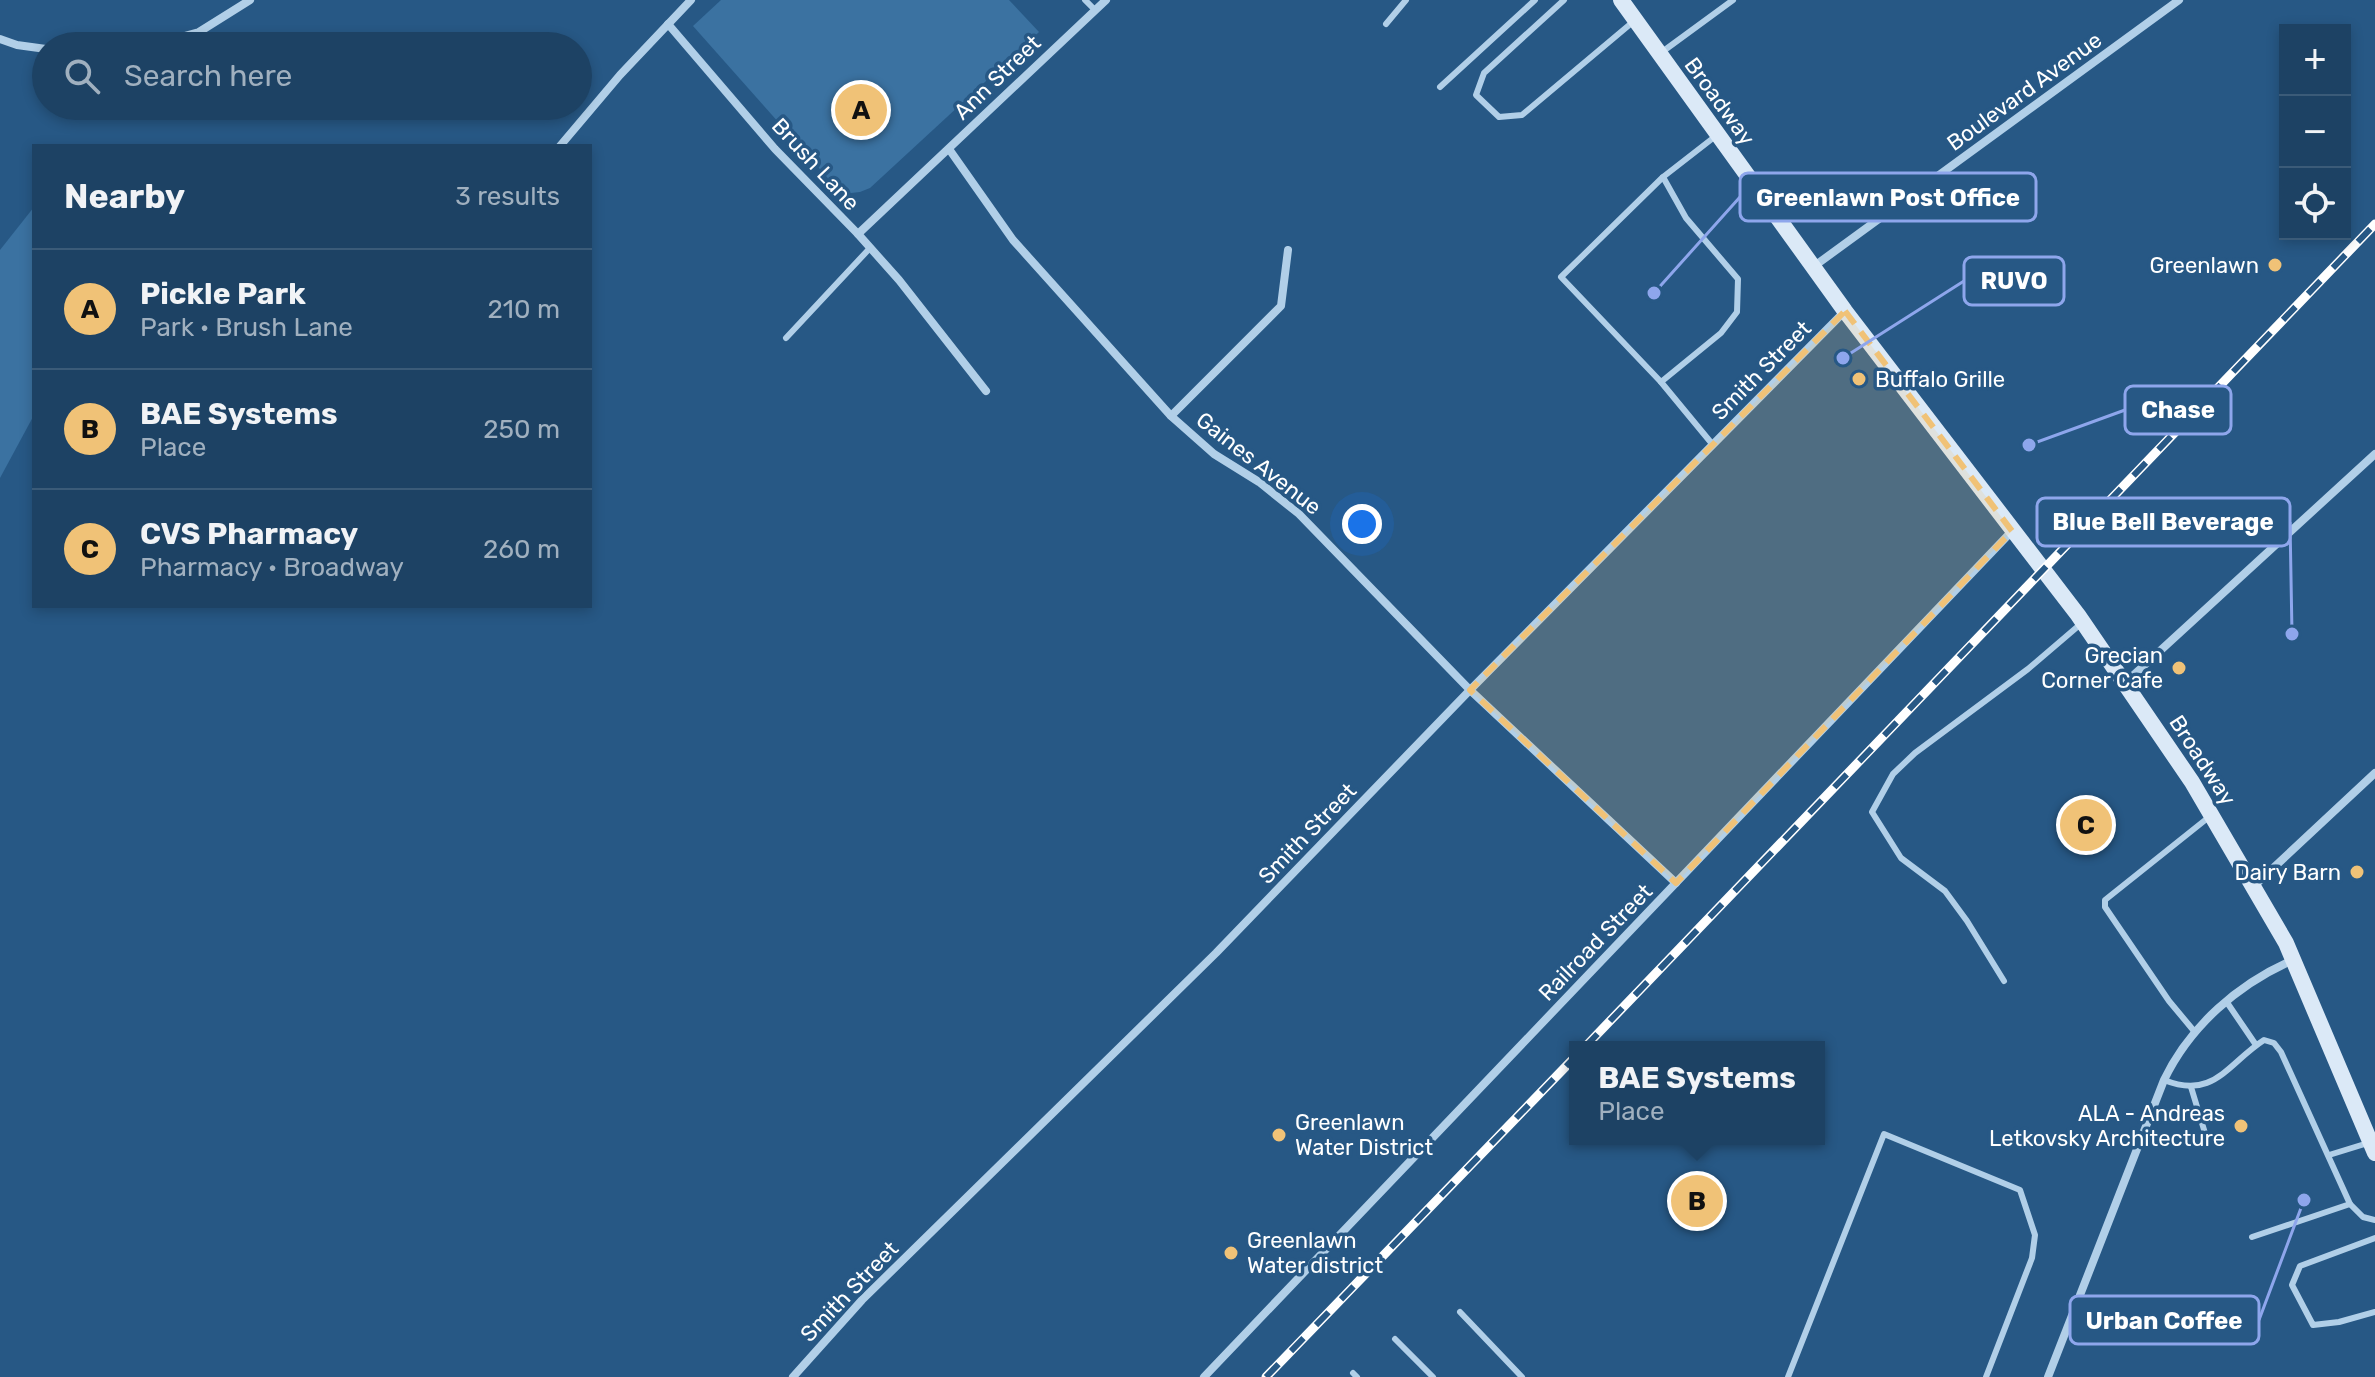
<!DOCTYPE html>
<meta charset="utf-8">
<style>
body{margin:0;font-family:Rubik,sans-serif;background:#25496a;color:#f1f3f6}
.controls{position:absolute;right:24px;top:24px;display:grid;overflow:hidden;border-radius:0px;box-shadow:0 4px 12px #0003}
.controls button{width:72px;height:72px;display:grid;place-items:center;padding:0;border:0;border-bottom:2px solid #3b5b78;background:#1d4264;color:#f1f3f6;font:40px sans-serif}
.you{position:absolute;left:1362px;top:524px;width:28px;height:28px;margin:-20px;border:6px solid #fff;border-radius:50%;background:#1a73e8;box-shadow:0 0 0 12px #1a73e833}
.badge{display:grid;place-items:center;width:52px;height:52px;border-radius:50%;background:#f0c277;color:#111;font-size:26px;font-weight:700}
.pin{position:absolute;translate:-50% -50%;border:4px solid #fff;box-shadow:0 2px 8px #0006}
.popup{position:absolute;left:1569px;top:1041px;width:256px;height:104px;box-sizing:border-box;display:grid;place-content:center;border-radius:0px;background:#1d4264;filter:drop-shadow(0 2px 6px #0005);font-size:26px;white-space:nowrap;color:#a0b0bf}
.popup b{font-size:30px;color:#f1f3f6}
.popup::after{content:'';position:absolute;left:50%;top:100%;margin-left:-16px;border:16px solid transparent;border-top-color:#1d4264}
.list{margin:0;padding:0;list-style:none}
h2{display:flex;justify-content:space-between;align-items:center;height:104px;margin:0;padding:0 32px;font-size:34px}
h2 small{font-size:26px;font-weight:400;color:#a0b0bf}
.list li{display:grid;grid-template-columns:52px 1fr auto;gap:24px;align-items:center;box-sizing:border-box;height:120px;padding:0 32px;border-top:2px solid #3b5b78}
.list b{display:block;font-size:30px;white-space:nowrap}
.list p{margin:0;font-size:26px;white-space:nowrap;color:#a0b0bf}
.list em{font-size:26px;font-style:normal;color:#a0b0bf}
.icon{flex:none;width:44px;height:44px;fill:none;stroke:currentColor;stroke-width:2;stroke-linecap:round;stroke-linejoin:round}
.map{position:relative;flex:none;width:2375px;height:1377px;overflow:hidden}
.search{position:absolute;background:#1d4264;box-shadow:0 4px 12px #0003;left:32px;top:32px;width:560px;height:88px;display:flex;align-items:center;gap:20px;box-sizing:border-box;padding:0 28px;border-radius:44px;color:#a0b0bf;font-size:30px}
.panel{position:absolute;background:#1d4264;box-shadow:0 4px 12px #0003;left:32px;top:144px;width:560px;height:464px;border-radius:0px}
.map>svg:first-child{display:block}
</style>
<div class="map">
<svg width="2375" height="1377" viewBox="0 0 2375 1377">
<rect width="100%" height="100%" fill="#275885"/>
<g fill="#3b72a1">
<path d="M721,0H1009L1039,32L870,188L860,192L842,194L693,26Z"/>
<path d="M34,207V415L0,478V250Z"/>
</g>
<g fill="none" stroke-linecap="round" stroke-linejoin="round">
<g stroke="#b1cfe8" stroke-width="6">
<path d="M1085,0L1095,10"/>
<path d="M1564,0L1484,73L1476,95L1499,117L1522,115L1634,21"/>
<path d="M1386,24L1406,0"/>
<path d="M1662,52L1733,0"/>
<path d="M1440,87L1535,0"/>
<path d="M1663,177L1686,218L1738,279L1737,312L1721,333L1661,382L1713,445"/>
<path d="M786,338L870,248"/>
<path d="M1661,382L1561,277L1663,177L1717,135"/>
<path d="M2004,981L1967,921L1945,891L1901,858L1872,812L1893,774L1915,753L2028,669L2083,622"/>
<path d="M2226,1001L2256,1045"/>
<path d="M2194,1031L2169,1001L2105,907V900L2209,817"/>
<path d="M2164,1080C2214,1100 2227,1064 2264,1040L2274,1043L2281,1052L2350,1204L2252,1237"/>
<path d="M2191,1087L2205,1133"/>
<path d="M2329,1155L2368,1143"/>
<path d="M2350,1204L2363,1217L2375,1220"/>
<path d="M2375,1238L2300,1266L2292,1285L2313,1325L2339,1322L2375,1312"/>
<path d="M1460,1312L1522,1377"/>
<path d="M1395,1339L1433,1377"/>
<path d="M1353,1373L1357,1377"/>
<path d="M1788,1377L1884,1134L2020,1190L2035,1235L2032,1258L1986,1377"/>
</g>
<g stroke="#b1cfe8" stroke-width="8">
<path d="M668,24L775,149L858,234L1106,0"/>
<path d="M0,39L17,45L46,49"/>
<path d="M148,46L199,32L250,0"/>
<path d="M560,146L620,75L691,0"/>
<path d="M949,149L1013,240L1171,416L1214,454L1259,482L1299,514L1470,690L1676,883"/>
<path d="M858,234L899,280L986,391"/>
<path d="M1813,267L2179,0"/>
<path d="M1171,416L1281,306L1288,250"/>
<path d="M2126,682L2375,454"/>
<path d="M2255,885L2375,773"/>
<path d="M793,1377L862,1300L1216,953L1470,690L1845,311"/>
<path d="M1204,1377L2012,531"/>
<path d="M2048,1377L2164,1080C2190,1026 2238,984 2293,960"/>
</g>
<path stroke="#dbe9f7" stroke-width="16" d="M1621,0L1845,311L2078,615L2192,782L2286,943L2375,1153"/>
<defs>
<g id="rail">
<path d="M1585,1047L2375,224"/>
<path d="M1266,1377L1575,1057"/>
</g>
</defs>
<use href="#rail" stroke="#fff" stroke-width="9"/>
<use href="#rail" stroke="#275885" stroke-width="6" stroke-dasharray="18" stroke-linecap="butt"/>
</g>
<path fill="#f0c277" fill-opacity="0.2" stroke="#f0c277" stroke-width="6" stroke-dasharray="16 10" stroke-linejoin="round" d="M1845,311L2012,531L1676,883L1470,690Z"/>
<g fill="#f0c277" stroke="#275885" stroke-width="3">
<circle cx="2275" cy="265" r="8"/>
<circle cx="1859" cy="379" r="8"/>
<circle cx="2179" cy="668" r="8"/>
<circle cx="2357" cy="872" r="8"/>
<circle cx="2241" cy="1126" r="8"/>
<circle cx="1279" cy="1135" r="8"/>
<circle cx="1231" cy="1253" r="8"/>
</g>
<g text-anchor="middle" stroke-width="7" stroke-linejoin="round" paint-order="stroke">
<g font-size="22" fill="#fff" stroke="#275885">
<text transform="translate(997 77) rotate(-44)" y="8">Ann Street</text>
<text transform="translate(2024 91) rotate(-36)" y="8">Boulevard Avenue</text>
<text transform="translate(1720 101) rotate(54)" y="8">Broadway</text>
<text transform="translate(816 164) rotate(47)" y="8">Brush Lane</text>
<text transform="translate(1761 370) rotate(-45)" y="8">Smith Street</text>
<text transform="translate(1259 463) rotate(38)" y="8">Gaines Avenue</text>
<text transform="translate(2203 760) rotate(57)" y="8">Broadway</text>
<text transform="translate(1307 833) rotate(-46)" y="8">Smith Street</text>
<text transform="translate(1595 942) rotate(-46)" y="8">Railroad Street</text>
<text transform="translate(849 1291) rotate(-46)" y="8">Smith Street</text>
</g>
<g font-size="22" fill="#fff" stroke="#275885" text-anchor="end">
<text x="2259" y="273">Greenlawn</text>
<text x="1875" y="387" text-anchor="start">Buffalo Grille</text>
<text x="2163" y="663">Grecian<tspan x="2163" dy="25">Corner Cafe</tspan></text>
<text x="2341" y="880">Dairy Barn</text>
<text x="2225" y="1121">ALA - Andreas<tspan x="2225" dy="25">Letkovsky Architecture</tspan></text>
<text x="1295" y="1130" text-anchor="start">Greenlawn<tspan x="1295" dy="25">Water District</tspan></text>
<text x="1247" y="1248" text-anchor="start">Greenlawn<tspan x="1247" dy="25">Water district</tspan></text>
</g>
</g>
<path fill="none" stroke="#8ea6ec" stroke-width="3" d="M1654 293L1740 197M1843 358L1964 281M2029 445L2125 410M2292 634L2290 522M2304 1200L2259 1320"/>
<g fill="#8ea6ec" stroke="#275885" stroke-width="3">
<circle cx="1654" cy="293" r="8"/>
<circle cx="1843" cy="358" r="8"/>
<circle cx="2029" cy="445" r="8"/>
<circle cx="2292" cy="634" r="8"/>
<circle cx="2304" cy="1200" r="8"/>
</g>
<g fill="#275885" stroke="#8ea6ec" stroke-width="3">
<rect x="1740" y="173" width="296" height="48" rx="8"/>
<rect x="1964" y="257" width="100" height="48" rx="8"/>
<rect x="2125" y="386" width="106" height="48" rx="8"/>
<rect x="2037" y="498" width="253" height="48" rx="8"/>
<rect x="2070" y="1296" width="189" height="48" rx="8"/>
</g>
<g font-size="24" text-anchor="middle" font-weight="bold" fill="#fff">
<text x="1888" y="206">Greenlawn Post Office</text>
<text x="2014" y="289">RUVO</text>
<text x="2178" y="418">Chase</text>
<text x="2163" y="530">Blue Bell Beverage</text>
<text x="2164" y="1329">Urban Coffee</text>
</g>
</svg>
<div class="controls">
<button>+</button>
<button>−</button>
<button><svg class="icon" aria-label="locate" viewBox="0 0 24 24"><circle cx="12" cy="12" r="6"/><path d="M12 2v4M12 18v4M2 12h4M18 12h4"/></svg></button>
</div>
<div class="you"></div>
<div class="pin badge" style="left:861px;top:110px">A</div>
<div class="pin badge" style="left:1697px;top:1201px">B</div>
<div class="popup"><b>BAE Systems</b>Place</div>
<div class="pin badge" style="left:2086px;top:825px">C</div>
<div class="search"><svg class="icon" aria-label="search" viewBox="0 0 24 24"><circle cx="10" cy="10" r="6"/><path d="M15 15l6 6"/></svg>Search here</div>
<section class="panel">
<h2>Nearby<small>3 results</small></h2>
<ul class="list">
<li><span class="badge">A</span><div><b>Pickle Park</b><p>Park · Brush Lane</p></div><em>210 m</em></li>
<li><span class="badge">B</span><div><b>BAE Systems</b><p>Place</p></div><em>250 m</em></li>
<li><span class="badge">C</span><div><b>CVS Pharmacy</b><p>Pharmacy · Broadway</p></div><em>260 m</em></li>
</ul>
</section>
</div>
